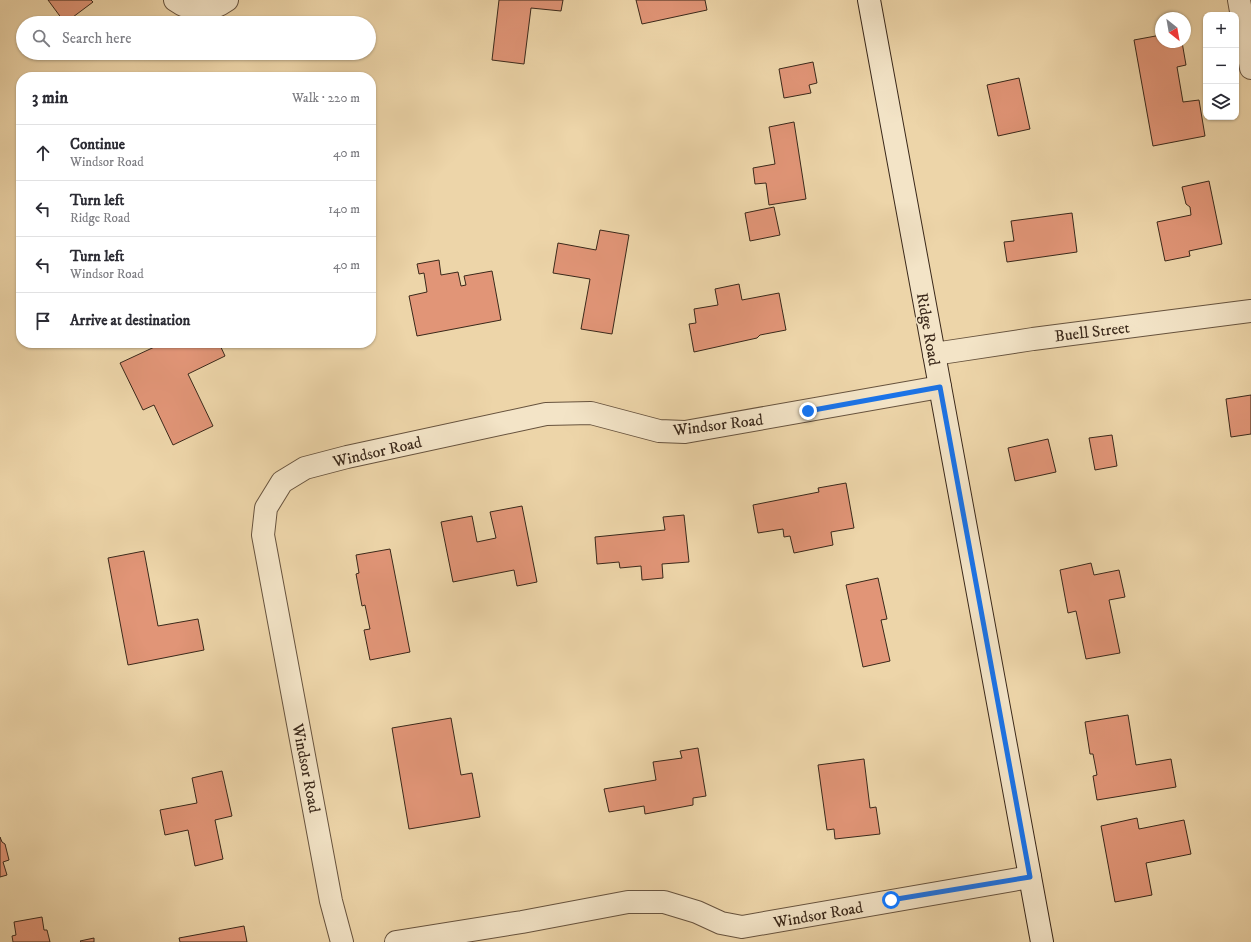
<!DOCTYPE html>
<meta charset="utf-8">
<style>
body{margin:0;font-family:"IM FELL DW Pica",serif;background:#f2f2f3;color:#2b2b33}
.controls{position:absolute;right:12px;top:12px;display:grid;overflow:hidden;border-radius:8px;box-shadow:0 1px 3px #0004}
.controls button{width:36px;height:36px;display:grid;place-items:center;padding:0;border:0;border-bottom:1px solid #e1e1e2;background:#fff;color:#2b2b33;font:20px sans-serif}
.compass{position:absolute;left:1155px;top:12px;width:36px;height:36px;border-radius:50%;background:#fff;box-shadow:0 1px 3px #0004;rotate:149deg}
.stop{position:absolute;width:12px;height:12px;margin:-9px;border:3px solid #1a73e8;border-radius:50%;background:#fff}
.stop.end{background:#1a73e8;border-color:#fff;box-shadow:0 1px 4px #0008}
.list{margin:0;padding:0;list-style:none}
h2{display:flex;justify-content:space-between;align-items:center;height:52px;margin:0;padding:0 16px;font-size:17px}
h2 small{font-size:13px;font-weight:400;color:#7c7c81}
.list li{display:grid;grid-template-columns:26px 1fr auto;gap:12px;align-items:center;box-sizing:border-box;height:56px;padding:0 16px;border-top:1px solid #e1e1e2}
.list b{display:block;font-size:15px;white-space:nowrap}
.list p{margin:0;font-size:13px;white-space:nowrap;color:#7c7c81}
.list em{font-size:13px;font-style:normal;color:#7c7c81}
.icon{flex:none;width:22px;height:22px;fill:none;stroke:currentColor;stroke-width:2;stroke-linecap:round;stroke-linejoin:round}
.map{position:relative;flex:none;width:1251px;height:942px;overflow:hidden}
.search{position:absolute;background:#fff;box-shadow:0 1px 3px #0004;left:16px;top:16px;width:360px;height:44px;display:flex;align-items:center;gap:10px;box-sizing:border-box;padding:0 14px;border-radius:22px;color:#7c7c81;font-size:15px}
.panel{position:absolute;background:#fff;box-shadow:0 1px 3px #0004;left:16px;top:72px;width:360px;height:276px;border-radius:16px}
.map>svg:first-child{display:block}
</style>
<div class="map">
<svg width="1251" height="942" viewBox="0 0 1251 942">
<rect width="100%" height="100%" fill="#edd5a9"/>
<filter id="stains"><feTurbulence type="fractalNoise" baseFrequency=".005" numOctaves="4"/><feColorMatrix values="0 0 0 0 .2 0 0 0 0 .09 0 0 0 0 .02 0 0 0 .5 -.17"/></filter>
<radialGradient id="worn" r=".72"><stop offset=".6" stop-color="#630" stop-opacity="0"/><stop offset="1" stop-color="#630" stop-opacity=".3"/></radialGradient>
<g fill="#e19577" stroke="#3a281a">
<path d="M48,0H91L93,2L65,23Z"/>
<path d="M499,0H563L561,11L531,8L524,64L492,60Z"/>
<path d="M636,0H705L707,10L642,24Z"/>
<path d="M1161,35V42H1182L1186,65L1177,67L1183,102L1199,100L1205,136L1153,146L1134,40Z"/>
<path d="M813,62L817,83L809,85L811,93L784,98L779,69Z"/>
<path d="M1019,78L1030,129L998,136L987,85Z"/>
<path d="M794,122L806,199L769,205L766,183L755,184L753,168L775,164L769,127Z"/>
<path d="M1209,181L1222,244L1189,251L1190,256L1165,261L1157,222L1191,215L1190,207L1186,204L1182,187Z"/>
<path d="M774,207L780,235L750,241L745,213Z"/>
<path d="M1072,213L1077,252L1007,262L1004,242L1014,241L1011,221Z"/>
<path d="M600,230L629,235L612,334L581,329L590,279L553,273L558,243L596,250Z"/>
<path d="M439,260L441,275L458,272L461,286L466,285L464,276L492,271L501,320L417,336L409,296L427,292L424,273L419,274L417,264Z"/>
<path d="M739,284L742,300L779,293L786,330L760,335L757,338L694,352L689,324L696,323L694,309L718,305L715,289Z"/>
<path d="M163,343H219L225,356L188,374L213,426L173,445L154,405L143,410L120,363Z"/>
<path d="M1251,395V434L1231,437L1226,399Z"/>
<path d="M1112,435L1117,466L1095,470L1089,438Z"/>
<path d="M1048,439L1056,472L1015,481L1008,448Z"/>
<path d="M846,483L854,528L831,532L833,545L794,553L790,536L784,537L783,529L758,533L753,505L819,492L818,488Z"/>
<path d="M522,506L537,582L517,586L514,570L453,582L441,522L472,516L477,542L496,538L490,512Z"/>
<path d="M684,515L689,562L662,564L663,578L642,580L641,566L620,568L619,562L597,564L595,537L665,530L663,517Z"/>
<path d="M390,549L410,652L370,660L364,630L370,629L365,605L362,606L356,574L359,573L356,555Z"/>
<path d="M144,551L158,626L198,619L204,650L128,665L108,558Z"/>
<path d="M1091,563L1094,575L1119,570L1125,597L1109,600L1120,653L1086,659L1076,611L1068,613L1060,570Z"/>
<path d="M878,578L887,619L881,620L890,661L863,667L846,585Z"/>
<path d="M1128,715L1136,765L1171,759L1176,787L1097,800L1093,776L1097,775L1093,754H1090L1085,722Z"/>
<path d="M451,718L461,775L472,773L480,817L409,829L392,728Z"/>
<path d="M698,748L706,796L693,798V805L645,814L644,806L609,812L604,789L656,780L653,762L682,758L680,751Z"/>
<path d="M864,759L870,808L876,807L880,834L835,839L834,829L827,830L818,765Z"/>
<path d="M222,771L232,816L215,820L223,859L195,866L188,830L165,835L160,810L197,803L192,778Z"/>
<path d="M1137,818L1139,829L1184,820L1191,854L1146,863L1152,895L1115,902L1101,826Z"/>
<path d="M0,837L2,842L5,844L9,860L3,862L7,875L0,877Z"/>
<path d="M42,917L44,930H47L50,942H13L12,936L16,935L14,922Z"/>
<path d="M244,926L247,942H180L179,938Z"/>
<path d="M94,938V942H81L80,941Z"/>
</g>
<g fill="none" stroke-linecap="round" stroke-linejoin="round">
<defs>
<g id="street">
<path d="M175,0C193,13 209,13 227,0"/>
<path d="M1239,0L1251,68"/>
<path d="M934,354L1033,339L1251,311"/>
<path d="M342,942L331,901L263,535L266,508L282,482L305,468L347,457L546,414L591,413L659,431L685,432L940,387"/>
<path d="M396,942L522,922L628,902H664L697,912L721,923L742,927L1030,877"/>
</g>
<path id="secondary" d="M869,0L1042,942"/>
</defs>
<use href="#street" stroke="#67533e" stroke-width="24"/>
<use href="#secondary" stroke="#3a281a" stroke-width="24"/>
<use href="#street" stroke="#f3e4c7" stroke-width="22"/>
<use href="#secondary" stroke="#f3e4c7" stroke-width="22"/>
</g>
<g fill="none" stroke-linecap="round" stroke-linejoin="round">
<path stroke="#1a73e8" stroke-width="5" d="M808,411L940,387L1030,877L891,900"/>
</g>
<g text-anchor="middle" stroke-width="3.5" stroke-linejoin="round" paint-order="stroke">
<g font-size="16" fill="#3a281a" stroke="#f3e4c7">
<text transform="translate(929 329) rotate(80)" y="6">Ridge Road</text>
<text transform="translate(1092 331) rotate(-7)" y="6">Buell Street</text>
<text transform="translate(718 424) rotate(-7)" y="6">Windsor Road</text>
<text transform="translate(377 451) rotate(-13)" y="6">Windsor Road</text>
<text transform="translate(307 768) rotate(79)" y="6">Windsor Road</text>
<text transform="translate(818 914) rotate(-10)" y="6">Windsor Road</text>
</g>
</g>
<rect width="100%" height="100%" filter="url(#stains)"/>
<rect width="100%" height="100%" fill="url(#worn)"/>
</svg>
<div class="controls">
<button>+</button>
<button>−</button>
<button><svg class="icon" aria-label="layers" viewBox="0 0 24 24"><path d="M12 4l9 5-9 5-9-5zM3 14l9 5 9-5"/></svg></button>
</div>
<svg class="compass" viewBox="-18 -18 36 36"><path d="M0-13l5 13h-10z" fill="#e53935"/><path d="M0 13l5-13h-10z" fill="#7c7c81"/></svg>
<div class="stop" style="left:891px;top:900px"></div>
<div class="stop end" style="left:808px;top:411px"></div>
<div class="search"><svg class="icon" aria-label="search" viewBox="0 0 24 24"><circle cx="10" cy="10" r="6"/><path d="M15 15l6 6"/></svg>Search here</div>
<section class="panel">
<h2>3 min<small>Walk · 220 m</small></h2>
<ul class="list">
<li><svg class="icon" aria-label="ahead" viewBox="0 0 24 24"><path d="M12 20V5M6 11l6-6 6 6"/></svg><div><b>Continue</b><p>Windsor Road</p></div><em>40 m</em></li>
<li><svg class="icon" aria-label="left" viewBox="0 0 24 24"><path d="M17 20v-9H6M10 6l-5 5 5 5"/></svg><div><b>Turn left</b><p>Ridge Road</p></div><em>140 m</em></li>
<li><svg class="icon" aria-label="left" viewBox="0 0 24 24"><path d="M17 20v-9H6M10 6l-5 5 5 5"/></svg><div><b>Turn left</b><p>Windsor Road</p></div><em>40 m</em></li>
<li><svg class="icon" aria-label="arrive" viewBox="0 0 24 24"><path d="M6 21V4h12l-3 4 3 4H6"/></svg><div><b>Arrive at destination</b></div></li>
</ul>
</section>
</div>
